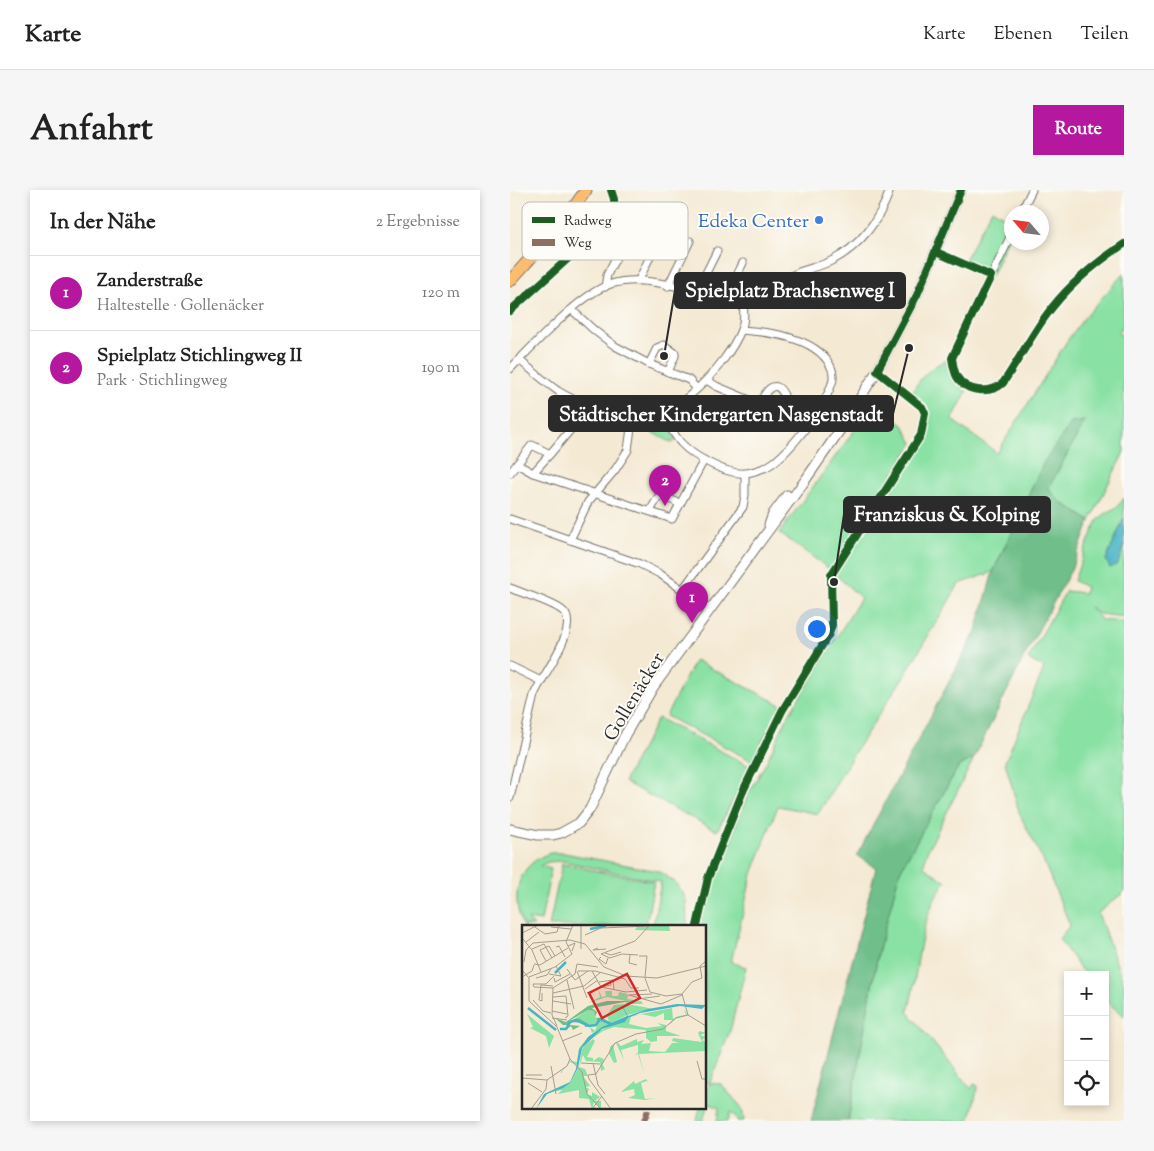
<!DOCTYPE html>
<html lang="de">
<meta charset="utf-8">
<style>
body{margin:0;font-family:"Sorts Mill Goudy",serif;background:#f6f6f6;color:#222}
.controls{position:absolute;right:15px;bottom:15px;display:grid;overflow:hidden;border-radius:0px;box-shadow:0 2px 8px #0003}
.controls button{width:45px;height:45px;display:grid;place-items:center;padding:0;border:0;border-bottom:1px solid #e0e0e0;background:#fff;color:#222;font:25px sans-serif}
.compass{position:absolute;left:494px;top:15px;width:45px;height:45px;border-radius:50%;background:#fff;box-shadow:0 2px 8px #0003;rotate:298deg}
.you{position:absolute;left:306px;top:438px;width:18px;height:18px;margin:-12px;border:4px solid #fff;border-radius:50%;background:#1a73e8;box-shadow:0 0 0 8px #1a73e833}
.badge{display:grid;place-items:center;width:32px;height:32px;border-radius:50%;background:#b5179e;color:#fff;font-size:16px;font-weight:700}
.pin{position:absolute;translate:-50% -41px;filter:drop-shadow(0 1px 2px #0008)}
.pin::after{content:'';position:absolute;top:26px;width:18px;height:15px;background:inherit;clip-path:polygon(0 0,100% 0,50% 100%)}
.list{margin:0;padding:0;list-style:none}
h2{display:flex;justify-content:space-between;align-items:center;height:65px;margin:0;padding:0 20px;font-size:21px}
h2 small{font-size:16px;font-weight:400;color:#767676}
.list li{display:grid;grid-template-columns:32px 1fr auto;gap:15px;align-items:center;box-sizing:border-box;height:75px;padding:0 20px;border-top:1px solid #e0e0e0}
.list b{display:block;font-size:19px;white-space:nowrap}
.list p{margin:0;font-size:16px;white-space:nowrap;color:#767676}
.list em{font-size:16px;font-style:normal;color:#767676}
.icon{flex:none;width:28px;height:28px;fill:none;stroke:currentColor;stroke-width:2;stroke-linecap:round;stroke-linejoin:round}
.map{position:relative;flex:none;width:614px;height:931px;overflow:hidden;border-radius:0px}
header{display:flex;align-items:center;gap:30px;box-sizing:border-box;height:70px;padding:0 25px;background:#fff;border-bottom:1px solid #e0e0e0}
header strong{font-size:24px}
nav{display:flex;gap:28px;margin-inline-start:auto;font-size:18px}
.intro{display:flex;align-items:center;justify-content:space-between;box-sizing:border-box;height:120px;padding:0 30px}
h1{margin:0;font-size:35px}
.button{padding:12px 22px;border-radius:0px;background:#b5179e;color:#fff;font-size:18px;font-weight:700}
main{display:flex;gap:30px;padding:0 30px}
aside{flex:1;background:#fff;border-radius:0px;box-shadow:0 2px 8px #0003}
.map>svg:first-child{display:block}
</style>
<header>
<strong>Karte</strong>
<nav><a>Karte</a><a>Ebenen</a><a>Teilen</a></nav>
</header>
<div class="intro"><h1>Anfahrt</h1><a class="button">Route</a></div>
<main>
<aside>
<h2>In der Nähe<small>2 Ergebnisse</small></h2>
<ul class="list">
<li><span class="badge">1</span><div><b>Zanderstraße</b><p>Haltestelle · Gollenäcker</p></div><em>120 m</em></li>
<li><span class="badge">2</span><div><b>Spielplatz Stichlingweg II</b><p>Park · Stichlingweg</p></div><em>190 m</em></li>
</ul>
</aside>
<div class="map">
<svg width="614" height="931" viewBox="0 0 614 931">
<rect width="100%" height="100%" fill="#fdfcf7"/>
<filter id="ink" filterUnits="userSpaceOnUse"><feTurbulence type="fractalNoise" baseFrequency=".02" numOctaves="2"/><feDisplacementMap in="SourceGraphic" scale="10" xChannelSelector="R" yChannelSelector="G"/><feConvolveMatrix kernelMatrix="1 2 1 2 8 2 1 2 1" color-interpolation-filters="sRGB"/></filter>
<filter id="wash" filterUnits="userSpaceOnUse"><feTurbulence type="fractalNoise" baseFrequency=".0096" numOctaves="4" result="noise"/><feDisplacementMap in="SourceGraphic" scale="20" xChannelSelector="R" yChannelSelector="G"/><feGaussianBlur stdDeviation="1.12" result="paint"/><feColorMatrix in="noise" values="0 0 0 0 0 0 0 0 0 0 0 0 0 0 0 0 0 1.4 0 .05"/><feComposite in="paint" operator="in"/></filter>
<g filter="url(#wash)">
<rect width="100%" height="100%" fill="#f4e9d3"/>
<g fill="#8ae1a4" stroke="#5a8668">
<path d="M482,19L501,31V43L481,86L453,73Z"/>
<path d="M614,83V134L608,143L614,147V262L580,331L551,312L538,299L575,231L534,272L483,382L449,394L396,483L346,560L308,624L268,616L242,684L221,772L236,777L220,841L200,893L211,894L232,918L234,931H227V928L220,922L218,931H207L209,918L198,913L193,931H187L190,917H195V904L200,893L195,892V736H189L199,692L204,689L221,653L224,640L238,604L256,573L278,526L351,408L325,384L417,242C421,224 417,219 402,208C403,192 423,175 437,170C436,185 445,194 457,201L442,230L487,263L557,151L574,128Z"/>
<path d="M362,225H380L393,235L403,253L321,380L269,343L355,226Z"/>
<path d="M152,230L166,249L163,253L137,240V232Z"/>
<path d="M614,308V328L596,370L608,374L614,354V427L589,424L580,417L592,430L614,432V702L588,723L614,794V827L595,809V785H575L549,749L560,735L533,670L510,625L495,572L534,478L518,469L556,401L574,403L576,397L564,391C568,380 583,335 590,328C599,320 607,320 614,308Z"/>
<path d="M185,470L271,515L242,571L156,526Z"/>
<path d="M148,528L241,577L207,641L114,592Z"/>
<path d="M464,568L416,664L414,674L415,678L436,691C407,729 410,778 398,822L461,899L464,894L468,896L460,928L458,931H338L368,763L390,681L448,577Z"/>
<path d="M40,663H54L148,681L165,692L172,701L176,711L177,736H143L151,692L52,671L38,672L30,676L41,679L31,731L18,729L24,736H14V755L10,754L13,736C0,706 7,674 40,663Z"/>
<path d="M52,674L144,692L136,736H39Z"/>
</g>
<path fill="#6fbf8a" stroke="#4d755a" d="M575,231L538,299L551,312L580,331L561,380L514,467L464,568L448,577L390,681L368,763L338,931H301L366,678L347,665L466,441L483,382L534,272L561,233Z"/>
<path fill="#48b4c5" stroke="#3a7078" d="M614,328V354L608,374L600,378L596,370Z"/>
</g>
<g filter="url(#ink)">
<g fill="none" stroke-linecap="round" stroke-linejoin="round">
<defs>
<g id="minor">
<path d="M511,22L522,0"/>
<path d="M502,43L442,168C443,175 444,182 447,187C457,203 481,204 493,193C508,171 520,148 535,127C556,97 584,74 614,54"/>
<path d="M426,62L481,86"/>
<path d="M129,90L151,43"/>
<path d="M158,96L180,51"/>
<path d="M95,97L97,85L123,34"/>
<path d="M187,101L207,61"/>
<path d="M218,103L233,73"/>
<path d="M62,120L85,141L105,156L139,174L179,190L187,199"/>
<path d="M9,170C22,180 34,191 48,201C63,211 80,216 96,222C104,225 113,230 122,231C162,234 217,175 231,140C236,129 233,115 232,103"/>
<path d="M139,174L147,158L154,155L165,163V166L158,182"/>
<path d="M0,179C23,156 71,103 101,94C135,84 168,100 202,102C220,103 238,104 255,99C267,95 278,87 289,82C300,78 311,76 321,71C350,57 370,29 380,0"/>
<path d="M197,190L206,196L249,214L265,224L274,205C264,185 254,205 249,214"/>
<path d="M153,224C158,234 164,245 171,253C184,267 217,285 235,283C241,283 248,280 254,278C276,269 315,216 322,193C324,188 323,180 320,175C305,147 259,142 231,140"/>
<path d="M7,274L23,283L40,264"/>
<path d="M0,283L22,255L40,264L72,226L77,216"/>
<path d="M23,283L162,329L194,270"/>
<path d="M140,321L150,304L170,314"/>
<path d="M0,329L130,374L150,384L200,419"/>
<path d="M60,350L78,312L105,280L118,260L122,231"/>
<path d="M0,398C14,404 43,412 53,421C71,437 31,487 24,505L0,608"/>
<path d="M173,399L233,317L235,305V284"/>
<path d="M0,476L31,491"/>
</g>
<g id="tertiary">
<path d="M259,335L263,324L277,305"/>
<path d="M0,639L28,645H43L51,643L69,633L80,619L115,545L144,496L294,292L330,240L367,181L407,105L451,0"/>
</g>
<path id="primary" d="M0,91L55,30L76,0"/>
</defs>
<use href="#minor" stroke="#716e66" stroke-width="9"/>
<use href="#tertiary" stroke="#716e66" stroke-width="11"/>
<use href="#primary" stroke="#716e66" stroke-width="13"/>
<use href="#minor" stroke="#fff" stroke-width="7"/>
<use href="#tertiary" stroke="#fff" stroke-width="9"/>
<use href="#primary" stroke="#fcbd6f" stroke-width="11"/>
<path stroke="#8d6e63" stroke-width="6" stroke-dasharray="12 6" stroke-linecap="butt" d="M134,931L139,917"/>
<defs>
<g id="cycleway">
<path d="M426,62L481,86L442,168C443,175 444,182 447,187C457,203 481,204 493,193C508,171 520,148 535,127C556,97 584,74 614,54"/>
<path d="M0,121L104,27V9L101,0"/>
<path d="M187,736L198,688L233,601L272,521L319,444L322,435L321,385L411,245L415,223L412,217L367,181L407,105L451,0"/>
</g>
</defs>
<use href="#cycleway" stroke="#fdfcf7" stroke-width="11"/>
<use href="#cycleway" stroke="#1b5e20" stroke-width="8"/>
</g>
</g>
<circle fill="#3f7fe0" stroke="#fdfcf7" stroke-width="2" cx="309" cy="30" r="5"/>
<g text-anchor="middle" stroke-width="4" stroke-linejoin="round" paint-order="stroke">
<g font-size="19" fill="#366cbe" stroke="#fdfcf7" text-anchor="end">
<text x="299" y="37">Edeka Center</text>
</g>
<g font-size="19" fill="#2b2b2b" stroke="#fdfcf7">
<text transform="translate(123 506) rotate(-59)" y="7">Gollenäcker</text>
</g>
</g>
<g transform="translate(12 735)">
<rect width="184" height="184" fill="#f4e9d3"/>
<path d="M147,0L148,6L113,5L115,2ZM76,64L80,72L84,71L83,66H90V71H96L97,67L103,68L107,70L105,74L119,76L121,79H104L122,82L130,84L105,90L70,108L57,125L55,140L48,137L46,140L40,146V148H39V146L46,140L48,136L55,137L57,123L70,108L68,102L73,106L78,94L87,97L85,90L92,80L104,79V76L85,72L66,78L78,72ZM150,83L151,94L154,92L157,91L164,90L162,84L165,89L164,91H162L154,93L147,100L150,95H142V88L133,92L119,89L109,92L107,99L124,103L140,101L135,98L144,100V106L159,111H135V116L129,117L124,113V105L92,102L81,106L69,114L65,119L71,114L73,116L65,132L71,133V136L77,132L82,134L80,139L83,144L79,146L78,137L64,136L61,130L57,142L63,144L66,151H61L68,161L63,162L67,164L65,169L70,171V167L78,172L73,176H79V183L72,177L70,184L67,174L57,173V165L36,169L40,165L34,166L33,165L48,158L57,142L60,124L73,108L97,97H103L106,93L114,90ZM66,85L72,86L73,92L78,93L75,99L67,101L57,93L49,96ZM5,89L32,111L27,123L24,111L8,103L11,102ZM178,106L184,108L178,110L184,112L180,115L184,117V126L117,129L122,148L116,129L112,130L116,128V120L99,125L102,135L94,118L91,120L95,137L92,138L87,129L88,122L90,120L95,117L99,121L115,114V117L122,115L119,119L129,118L127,126L143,127L150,118H157L150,116L151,113L180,117L176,108ZM124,154L127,158L125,156L119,158L123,174L134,173L123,175L106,173L113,170L112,164L99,167L112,156L113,159Z" fill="#8ae1a4"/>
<path d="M85,76H108L70,83L75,87L73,92L72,86L66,85L47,96L57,93L69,101L75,99V93H81L89,98L79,94L75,100L63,102L62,98L49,97L48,100L58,101L60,107L58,101L51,105L49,101L44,105L37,104H44L46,100H41L33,93L44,97L66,81Z" fill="#6fbf8a"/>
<path d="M155,79L184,80L180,84L158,81L118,88L106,93L103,97L80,104L60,123L56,143L48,158L41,163L25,169L14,184L22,169L48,157L54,144L57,125L66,112L80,102L105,91L101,83L100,80L106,91L126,84Z" fill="#48b4c5"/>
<path fill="none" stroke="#48b4c5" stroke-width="2.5" d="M68,4L84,1M33,48L44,37M6,83L34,105M38,104H44L48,97L54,95L67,101L74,100L78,94L89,99"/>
<path fill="none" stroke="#a49d90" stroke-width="1" d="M59,0V24M13,2L23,9L35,7L37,1M29,2L49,4M0,8L16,0M63,10L79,3L127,1M0,13L10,25M4,17L17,7M46,21L53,18L50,26M34,22L37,21L43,32M76,23L71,25L84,24M10,24L22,19L30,33M10,25L19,47M83,28L89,30L99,27M79,29L113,16L127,1M79,29L88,33L100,29L116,30M108,30L107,38L115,40M117,31H125L123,52M79,32L77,34L84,39L86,33M24,36L18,25L27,21L33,31M2,37L4,25L11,18L48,15L63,19L82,42L104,51L135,53L184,41M12,39L18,40L46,23M55,39L76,42M45,44L53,55L66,46M0,45L7,53V76L35,102L48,134L60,147L65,169L79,184M55,46L65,73M56,46H73L96,52M70,46L79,62M27,49L39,51L34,41M0,52L10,46L12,40M7,52L33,42L50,29L44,17L51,0M96,52L103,54L109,63H117M14,53L25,50L29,44M32,53L33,57L48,49M123,53L128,67L144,71L160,69L166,90L184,101M45,55L52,84M77,57L91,55L92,65M11,59H24L32,51M11,59L12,62L31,63M79,62L104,67L125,65M79,62L89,60L88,55M31,63L30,90L35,101M31,63L53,49L55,39M63,64L76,55M20,68V76L17,75L19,60L31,61M31,68L62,61L79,47M65,68L79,62M160,69L170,57L180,53L178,41L184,36M107,70L139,79L160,70M107,70L130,69M31,72L44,71L46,91L43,93M116,74L138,71M11,75L21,86L29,88M31,76L49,79M30,86L45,89M30,93L45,95M40,116L60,108M175,136L180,154H184M59,138L78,139M71,138L76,160L83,169M29,141L34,169M74,149L93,118L114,109L141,104L154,93L166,90M74,149L66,150L67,154L89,184M4,150H20M0,153L25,155M6,158L20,167M9,184L24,164L25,155L45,141L48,134M70,184L80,171"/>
<path fill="#d62828" fill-opacity="0.15" stroke="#d62828" stroke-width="2.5" d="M105,49L118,73L80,93L67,68Z"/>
<rect width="184" height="184" fill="none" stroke="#2b2b2b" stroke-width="2.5"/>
</g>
<rect x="12" y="12" width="166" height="58" rx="8" fill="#fdfcf7" stroke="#bebdba" stroke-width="1"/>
<rect x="22" y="27" width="23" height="6" fill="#1b5e20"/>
<rect x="22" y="49" width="23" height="7" fill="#8d6e63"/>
<g font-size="14" fill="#2b2b2b">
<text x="54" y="35">Radweg</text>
<text x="54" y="57">Weg</text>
</g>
<path fill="none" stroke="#2b2b2b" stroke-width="2" d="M154 166L165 100M399 158L383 224M324 392L334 324"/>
<g fill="#2b2b2b" stroke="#fdfcf7" stroke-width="2">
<circle cx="154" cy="166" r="5"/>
<circle cx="399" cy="158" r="5"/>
<circle cx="324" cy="392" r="5"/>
</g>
<g fill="#2b2b2b" stroke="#2b2b2b" stroke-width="2">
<rect x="165" y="83" width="230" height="35" rx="5"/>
<rect x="39" y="206" width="344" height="35" rx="5"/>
<rect x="334" y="307" width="206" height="35" rx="5"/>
</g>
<g font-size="20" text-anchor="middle" font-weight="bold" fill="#fff">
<text x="280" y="107">Spielplatz Brachsenweg I</text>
<text x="211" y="231">Städtischer Kindergarten Nasgenstadt</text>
<text x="437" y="331">Franziskus &amp; Kolping</text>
</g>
</svg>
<div class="controls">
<button>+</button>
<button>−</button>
<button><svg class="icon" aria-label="locate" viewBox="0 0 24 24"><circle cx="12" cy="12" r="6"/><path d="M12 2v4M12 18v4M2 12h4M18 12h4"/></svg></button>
</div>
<svg class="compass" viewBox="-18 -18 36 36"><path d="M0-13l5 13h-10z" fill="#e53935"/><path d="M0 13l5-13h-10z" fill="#767676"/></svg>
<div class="you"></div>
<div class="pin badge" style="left:182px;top:433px">1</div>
<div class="pin badge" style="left:155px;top:316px">2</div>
</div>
</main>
